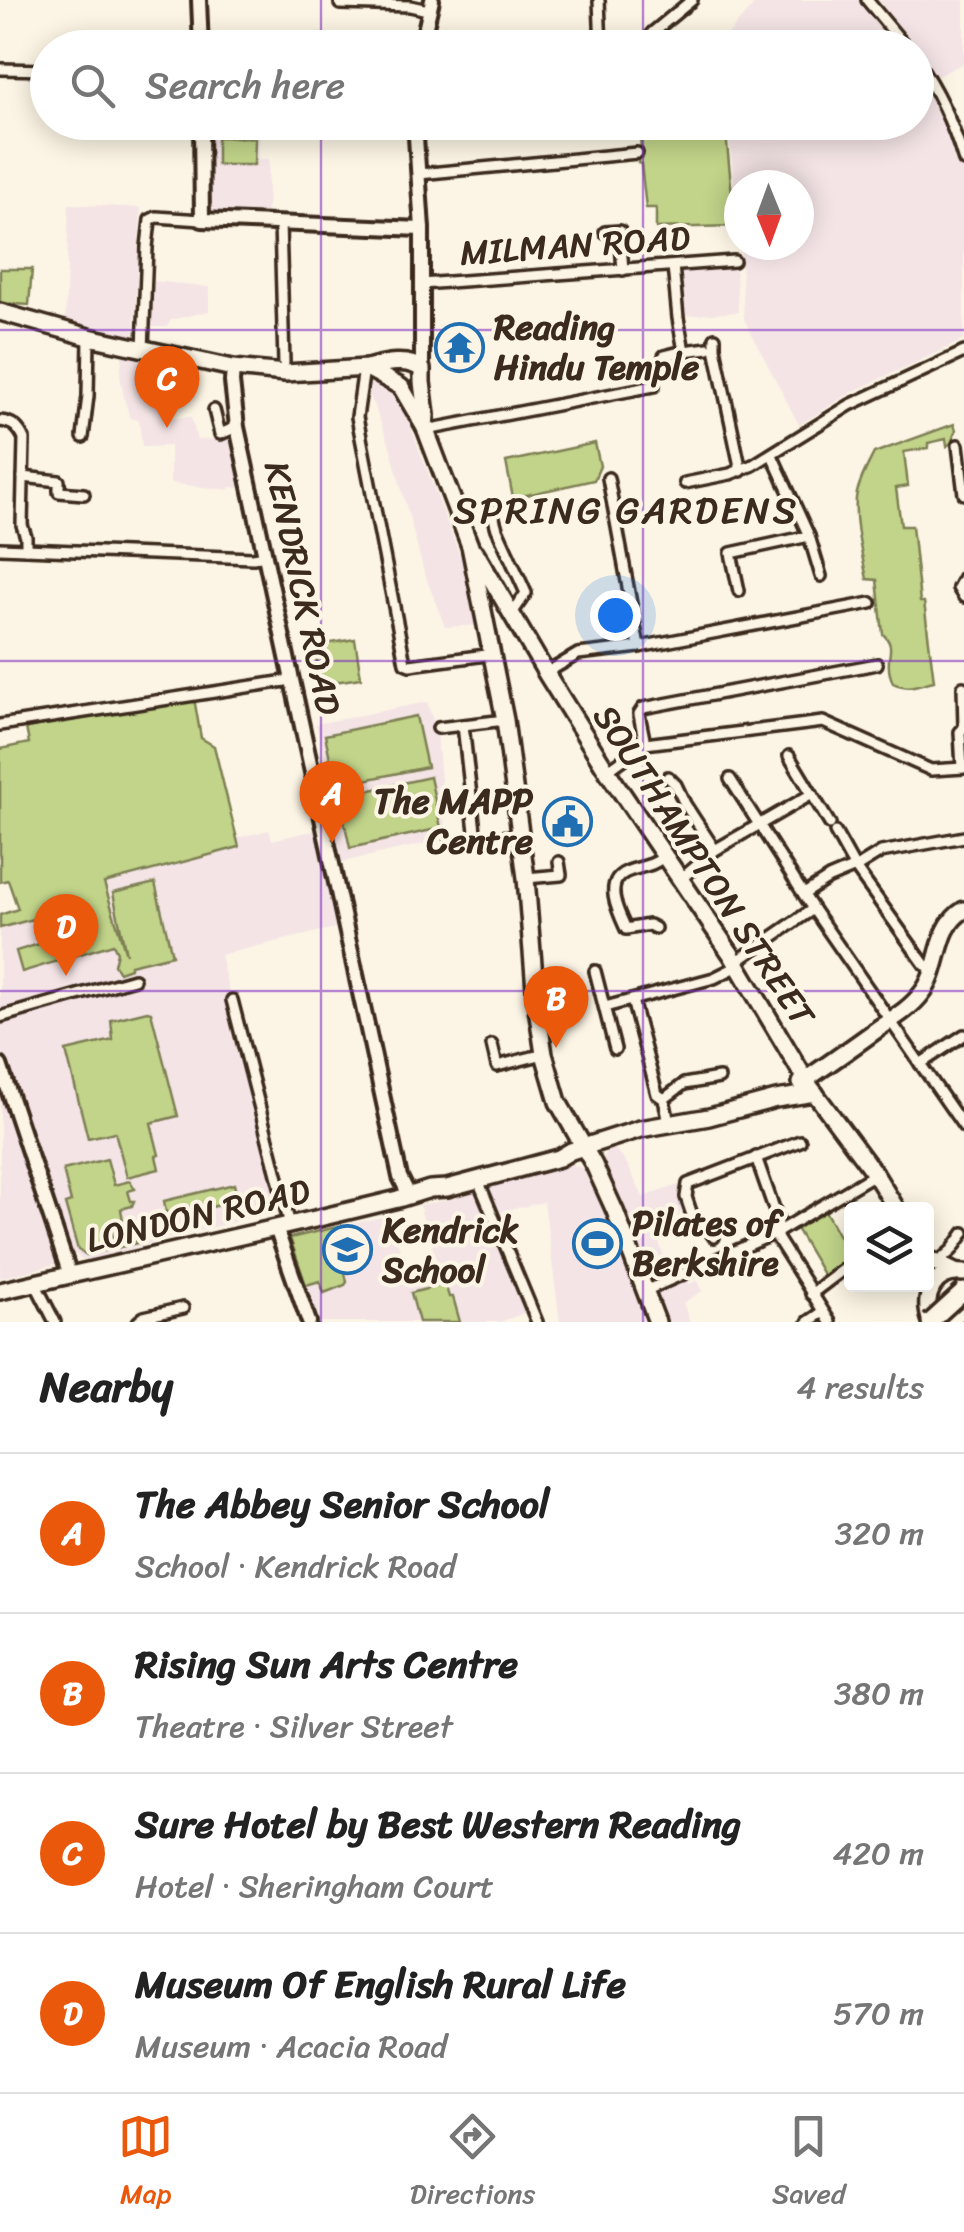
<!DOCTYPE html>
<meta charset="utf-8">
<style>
body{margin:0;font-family:Sriracha,sans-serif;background:#f6f6f6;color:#222}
.controls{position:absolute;right:30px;bottom:30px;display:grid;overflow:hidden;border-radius:10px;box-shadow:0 5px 25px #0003}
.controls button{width:90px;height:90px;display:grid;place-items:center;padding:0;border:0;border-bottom:2px solid #e0e0e0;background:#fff;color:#222;font:50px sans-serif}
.compass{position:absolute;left:724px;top:170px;width:90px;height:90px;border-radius:50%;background:#fff;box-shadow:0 5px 25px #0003;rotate:179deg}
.you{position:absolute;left:615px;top:615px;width:35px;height:35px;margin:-25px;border:8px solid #fff;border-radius:50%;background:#1a73e8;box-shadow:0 0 0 15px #1a73e833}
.badge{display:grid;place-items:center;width:65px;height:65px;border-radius:50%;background:#ea580c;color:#fff;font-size:32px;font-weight:700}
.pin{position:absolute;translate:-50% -82px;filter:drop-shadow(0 2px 5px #0008)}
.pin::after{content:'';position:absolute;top:52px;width:35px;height:30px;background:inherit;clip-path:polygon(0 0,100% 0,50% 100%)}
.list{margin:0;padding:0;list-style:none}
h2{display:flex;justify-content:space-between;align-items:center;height:130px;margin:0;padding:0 40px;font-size:42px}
h2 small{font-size:32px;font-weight:400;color:#767676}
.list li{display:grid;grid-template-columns:65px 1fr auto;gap:30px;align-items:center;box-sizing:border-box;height:160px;padding:0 40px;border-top:2px solid #e0e0e0}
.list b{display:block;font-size:38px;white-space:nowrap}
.list p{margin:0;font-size:32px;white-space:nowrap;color:#767676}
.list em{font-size:32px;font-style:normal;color:#767676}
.icon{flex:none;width:55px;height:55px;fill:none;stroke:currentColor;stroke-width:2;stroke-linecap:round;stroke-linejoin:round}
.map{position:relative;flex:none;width:964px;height:1322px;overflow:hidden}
.search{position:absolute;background:#fff;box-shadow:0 5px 25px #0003;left:30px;right:30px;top:30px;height:110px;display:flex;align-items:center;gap:25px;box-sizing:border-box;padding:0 35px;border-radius:55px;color:#767676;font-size:38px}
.sheet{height:770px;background:#fff}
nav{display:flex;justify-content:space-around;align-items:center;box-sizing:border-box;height:140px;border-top:2px solid #e0e0e0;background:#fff;font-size:28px;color:#767676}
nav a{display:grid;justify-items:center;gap:5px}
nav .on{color:#ea580c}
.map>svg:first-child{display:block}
</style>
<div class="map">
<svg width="964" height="1322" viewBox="0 0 964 1322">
<rect width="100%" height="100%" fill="#fcf5e5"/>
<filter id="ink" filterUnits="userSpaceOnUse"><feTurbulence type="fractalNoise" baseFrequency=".01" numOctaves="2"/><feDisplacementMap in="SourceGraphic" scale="20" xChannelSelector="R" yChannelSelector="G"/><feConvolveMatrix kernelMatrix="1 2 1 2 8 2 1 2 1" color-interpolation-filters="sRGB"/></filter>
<g filter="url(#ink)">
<g fill="#f4e4e6">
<path d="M758,0H866L906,48H716Z"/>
<path d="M878,0H964V63L935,77L917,52L916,48L913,47Z"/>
<path d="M917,61L964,156V340L852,392L799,425L744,319L740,245H799V185H739V235L728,123L916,122Z"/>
<path d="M209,132L260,136L258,159H269L267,214L210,211Z"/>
<path d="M69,204L141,208L134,333L132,339L65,325Z"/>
<path d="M736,267L738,312L684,316L680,271Z"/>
<path d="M154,281L209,287V311L171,320L167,327H151Z"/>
<path d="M123,353L157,361L172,418L191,417L197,440L230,438L241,488L230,487L229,490L170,483V446L142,447L139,420L130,418L124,398L120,375Z"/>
<path d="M365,383L377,384L397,399L406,415L463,564L481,625L445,627L424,572L390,446Z"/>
<path d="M427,702L437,733L446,839L333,864L347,925L220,955L283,1209L91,1259H82L74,1254L69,1248L0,1049V915L104,883L238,847L237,838L269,830L272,840L340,825L316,724Z"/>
<path d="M0,1082L56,1264L0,1278Z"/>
<path d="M612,1145L627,1164L643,1197L678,1185L684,1201L677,1224L656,1233L672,1281L685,1278L689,1284L697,1280L702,1291L683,1303L690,1322H560L544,1202L499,1212L494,1226L526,1312L500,1322H319L290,1238L390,1215L406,1271L437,1261L419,1205L452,1199L567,1162L586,1170L602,1164L607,1147Z"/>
</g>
<g fill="#c1d489" stroke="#7e7f54" stroke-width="2.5">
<path d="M639,123H725L735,226L656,228V208H646L641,164L638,163L637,151L641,150Z"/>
<path d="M217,137L255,138L254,165H217Z"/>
<path d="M0,269H32L29,305L0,303Z"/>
<path d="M954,424L956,430L951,443L947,446L946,439L928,443V448L904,452L908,486L896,488L901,526H912L920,602H924L934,681C919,684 909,691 893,683C891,678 889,673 889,668C887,654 896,647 883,634L877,580L867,579C862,554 854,525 856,498C858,483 867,467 874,453Z"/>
<path d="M595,443L600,466L594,480L513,498L506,462Z"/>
<path d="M355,639L361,678L321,684L314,646Z"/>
<path d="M194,698L201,738L214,746L239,847L104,883L126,954L113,893L155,883L172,955L130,965V968L119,972L114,965L117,952L113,944L22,972L16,951L39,944V936L91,922L76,911H62L0,928V915L18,909L8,880L0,882V749L29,743L26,728Z"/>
<path d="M416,716L427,767L336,786L325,735Z"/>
<path d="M430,777L441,828L350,848L339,797Z"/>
<path d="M147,1011L151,1012L178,1116L151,1123L159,1155L156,1156L159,1169L127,1177L115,1132L88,1138L66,1051L113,1040L111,1020Z"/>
<path d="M107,1159L114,1185L130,1181L135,1189L128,1191L131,1201H134L132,1206L121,1209L123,1220L110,1223L113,1238L128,1235L127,1232L134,1230L137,1243L87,1255L78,1250L65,1204L71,1202L63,1170Z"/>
<path d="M234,1184L238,1201L167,1217L164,1201Z"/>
<path d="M824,1209L839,1236L851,1229V1255L824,1276L794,1225Z"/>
<path d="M337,1227L348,1271L345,1273L347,1282L345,1285L324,1293L320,1281L306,1285L290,1238Z"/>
<path d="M445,1284L449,1297H453L460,1322H419L411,1293Z"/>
</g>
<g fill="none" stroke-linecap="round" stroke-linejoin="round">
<defs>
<g id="street">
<path d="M599,0L601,48"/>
<path d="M867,0L907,48"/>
<path d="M340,4L410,6L428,10"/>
<path d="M649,48L652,33L692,0"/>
<path d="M916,60C939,92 953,124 964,161"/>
<path d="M0,69L48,70"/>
<path d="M419,174L637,153"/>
<path d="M280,223L284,363"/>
<path d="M605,232L620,231L623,270"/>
<path d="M421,284L734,261"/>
<path d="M715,338V348L741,471"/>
<path d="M143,349L147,247L150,220L156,217L202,220"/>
<path d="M684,351L708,348"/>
<path d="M664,356L684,351L678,318L673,266"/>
<path d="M364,368L357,417L405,663L410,665L486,655L491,652"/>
<path d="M214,410L220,434L237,427"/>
<path d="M0,421C13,422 19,428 24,439L22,525L26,537V549"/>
<path d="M426,430L654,386"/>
<path d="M83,437L88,396L89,337"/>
<path d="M958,445L964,494"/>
<path d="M772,455L809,536L821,576"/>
<path d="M23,477L59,481V492L84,494"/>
<path d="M608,478L639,647"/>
<path d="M685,483L730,474L753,465L850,405L964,352"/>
<path d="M492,511L497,529L526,593L511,615"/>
<path d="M0,548L253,558L265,556"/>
<path d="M964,577L958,588L964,597"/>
<path d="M739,591L731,553L809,536"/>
<path d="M546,673L578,654L639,647L871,603"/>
<path d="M0,725L292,680"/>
<path d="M463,725L476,840"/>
<path d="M438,728L505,720"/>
<path d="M645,744L639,714L643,708L877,664"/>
<path d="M789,756L830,824"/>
<path d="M962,768L960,732L964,728L963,687"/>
<path d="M607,771L645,744L823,722L931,770L964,768"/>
<path d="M668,777L676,785L685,804L715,850"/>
<path d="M730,779L813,909L964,1127"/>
<path d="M835,832L854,866L925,965L934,969"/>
<path d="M450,843L519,835"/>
<path d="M526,878L561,875L559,862"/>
<path d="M681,879L715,850L812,794"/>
<path d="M804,894L829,878L860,865L881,852L964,837"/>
<path d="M655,928L649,925L626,929C618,912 603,882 626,872C640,866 652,867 663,857"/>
<path d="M736,962L813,909"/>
<path d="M595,971L615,1049"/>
<path d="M232,1000L290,1225"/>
<path d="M632,1000L657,1094L664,1099L669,1123"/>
<path d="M605,1007L714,978L738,966"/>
<path d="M0,1017L134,979"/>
<path d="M492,1045L497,1066L544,1054"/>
<path d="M920,1064L964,1035"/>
<path d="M664,1099L684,1084L719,1078"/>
<path d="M756,1157L778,1220L777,1238L830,1322"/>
<path d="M478,1180L537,1322"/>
<path d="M714,1237L706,1226L695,1224L686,1197L688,1184L800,1141"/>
<path d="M936,1264L952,1250L964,1233"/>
<path d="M35,1283L55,1322"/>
<path d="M645,1291L778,1232L875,1174"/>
<path d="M811,1294L852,1263"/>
<path d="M138,1322L144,1317L183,1308"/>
<path d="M808,1322L823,1312"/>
</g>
<g id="secondary">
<path d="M199,0L201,48"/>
<path d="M421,48L432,0"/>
<path d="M201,122L202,220L422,229"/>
<path d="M415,122L422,229V369"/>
<path d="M233,368L232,382L237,427L400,1177L409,1195"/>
<path d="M0,1065L70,1275"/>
<path d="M276,1228L309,1322"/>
</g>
<g id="primary">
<path d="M0,312L89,337L233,368L285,373L367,368C385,363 407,358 422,369V382L426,415L425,428"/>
<path d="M367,368L401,387L425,428L470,546L505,720L526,878L536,1001L544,1054L558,1102L594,1165L615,1211L657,1322"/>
<path d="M476,553L546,673L607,771L731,954L808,1084L875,1174L897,1210"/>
<path d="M801,1083C827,1065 853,1047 879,1028C894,1018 911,1008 922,993C942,968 934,928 964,910"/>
<path d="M926,1258L955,1272"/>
<path d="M0,1291L315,1219L398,1199L430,1189L447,1188L559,1158L571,1151L640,1129L709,1117L776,1099L815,1093"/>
<path d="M931,1322C922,1296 933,1270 964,1273"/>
<path d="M948,1322L964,1308"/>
</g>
</defs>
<use href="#street" stroke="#3b2a1e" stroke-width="16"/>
<use href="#secondary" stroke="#3b2a1e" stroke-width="20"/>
<use href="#primary" stroke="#3b2a1e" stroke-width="22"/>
<use href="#street" stroke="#fcf5e5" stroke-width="9"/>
<use href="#secondary" stroke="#fcf5e5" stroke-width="12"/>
<use href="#primary" stroke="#fcf5e5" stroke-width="15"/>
<defs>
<path id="primary-bridge" d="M930,1322L964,1291"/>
</defs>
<use href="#primary-bridge" stroke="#3b2a1e" stroke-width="22" stroke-linecap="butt"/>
<use href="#primary-bridge" stroke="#fcf5e5" stroke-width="15"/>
</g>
</g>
<path fill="none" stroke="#7b2cbf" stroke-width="2.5" stroke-opacity="0.55" d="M321,0V48M643,0V48M321,122V1322M643,122V1322M0,330H964M0,661H964M0,991H964"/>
<defs>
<symbol id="temple-ring" viewBox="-11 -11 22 22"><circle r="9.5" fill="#fcf5e5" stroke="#1f6fb2" stroke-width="1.5"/><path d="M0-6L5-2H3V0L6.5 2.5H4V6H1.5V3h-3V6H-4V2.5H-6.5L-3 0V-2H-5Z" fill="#1f6fb2"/></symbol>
<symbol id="civic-ring" viewBox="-11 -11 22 22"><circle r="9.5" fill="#fcf5e5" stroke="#1f6fb2" stroke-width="1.5"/><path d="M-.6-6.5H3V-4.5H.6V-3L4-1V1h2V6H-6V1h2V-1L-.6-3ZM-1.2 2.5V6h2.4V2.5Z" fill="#1f6fb2"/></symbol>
<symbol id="stadium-ring" viewBox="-11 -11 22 22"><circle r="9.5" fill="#fcf5e5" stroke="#1f6fb2" stroke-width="1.5"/><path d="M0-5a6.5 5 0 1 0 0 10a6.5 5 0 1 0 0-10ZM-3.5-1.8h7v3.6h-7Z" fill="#1f6fb2"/></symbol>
<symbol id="school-ring" viewBox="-11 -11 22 22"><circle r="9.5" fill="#fcf5e5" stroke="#1f6fb2" stroke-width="1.5"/><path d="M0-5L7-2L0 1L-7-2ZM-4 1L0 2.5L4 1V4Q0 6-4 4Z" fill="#1f6fb2"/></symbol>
</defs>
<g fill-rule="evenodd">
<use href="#temple-ring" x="432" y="320" width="55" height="55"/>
<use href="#civic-ring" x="540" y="794" width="55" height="55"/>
<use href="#stadium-ring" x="570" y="1216" width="55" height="55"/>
<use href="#school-ring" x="320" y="1222" width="55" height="55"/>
</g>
<g text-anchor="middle" stroke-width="8" stroke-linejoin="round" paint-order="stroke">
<g font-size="35" fill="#3b2a1e" stroke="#fcf5e5">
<text transform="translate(575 245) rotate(-4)" y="12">MILMAN ROAD</text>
<text transform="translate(303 588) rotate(78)" y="12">KENDRICK ROAD</text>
<text transform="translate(704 865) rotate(57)" y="12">SOUTHAMPTON STREET</text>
<text transform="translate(198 1215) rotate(-13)" y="12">LONDON ROAD</text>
</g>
<g font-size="35" font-weight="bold" fill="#3b2a1e" stroke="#fcf5e5" text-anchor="start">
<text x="494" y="339">Reading<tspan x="494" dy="40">Hindu Temple</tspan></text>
<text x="533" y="813" text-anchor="end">The MAPP<tspan x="533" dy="40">Centre</tspan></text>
<text x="632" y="1235">Pilates of<tspan x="632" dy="40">Berkshire</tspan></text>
<text x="382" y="1242">Kendrick<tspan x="382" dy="40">School</tspan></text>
</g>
<g font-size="38" letter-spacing="2.5" fill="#3b2a1e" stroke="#fcf5e5">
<text x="626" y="523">SPRING GARDENS</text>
</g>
</g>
</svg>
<div class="controls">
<button><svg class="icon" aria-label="layers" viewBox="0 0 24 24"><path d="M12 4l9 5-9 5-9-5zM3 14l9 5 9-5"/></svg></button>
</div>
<svg class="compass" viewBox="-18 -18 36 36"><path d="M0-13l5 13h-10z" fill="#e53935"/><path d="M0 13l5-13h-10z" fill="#767676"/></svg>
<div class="you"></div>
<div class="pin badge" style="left:332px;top:843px">A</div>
<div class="pin badge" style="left:556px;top:1048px">B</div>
<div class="pin badge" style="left:167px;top:428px">C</div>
<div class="pin badge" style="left:66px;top:976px">D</div>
<div class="search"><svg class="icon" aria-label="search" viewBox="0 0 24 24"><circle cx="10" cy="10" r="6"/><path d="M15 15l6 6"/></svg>Search here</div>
</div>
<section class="sheet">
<h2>Nearby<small>4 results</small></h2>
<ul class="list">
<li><span class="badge">A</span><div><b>The Abbey Senior School</b><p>School · Kendrick Road</p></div><em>320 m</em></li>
<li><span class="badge">B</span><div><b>Rising Sun Arts Centre</b><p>Theatre · Silver Street</p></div><em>380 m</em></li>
<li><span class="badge">C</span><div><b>Sure Hotel by Best Western Reading</b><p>Hotel · Sheringham Court</p></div><em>420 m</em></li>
<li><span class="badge">D</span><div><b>Museum Of English Rural Life</b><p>Museum · Acacia Road</p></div><em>570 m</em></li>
</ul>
</section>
<nav>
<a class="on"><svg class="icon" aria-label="map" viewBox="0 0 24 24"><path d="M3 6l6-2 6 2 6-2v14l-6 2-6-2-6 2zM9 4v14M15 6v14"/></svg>Map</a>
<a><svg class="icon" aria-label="directions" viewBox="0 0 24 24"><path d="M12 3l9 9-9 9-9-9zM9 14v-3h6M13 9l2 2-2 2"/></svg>Directions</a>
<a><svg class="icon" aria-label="saved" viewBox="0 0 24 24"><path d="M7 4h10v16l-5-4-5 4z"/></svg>Saved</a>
</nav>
